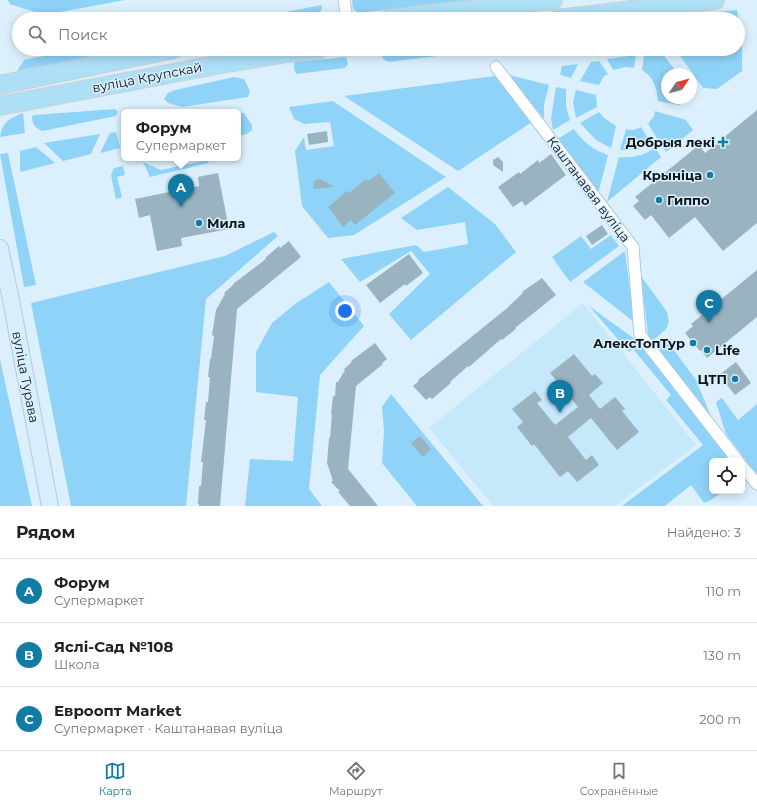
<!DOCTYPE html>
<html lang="ru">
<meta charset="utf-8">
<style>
body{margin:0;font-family:Montserrat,sans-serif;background:#f6f6f6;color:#202124}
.controls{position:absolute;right:12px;bottom:12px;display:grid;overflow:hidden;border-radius:6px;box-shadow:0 2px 10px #0003}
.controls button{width:36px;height:36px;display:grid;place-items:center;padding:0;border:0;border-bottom:1px solid #e0e0e0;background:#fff;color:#202124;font:20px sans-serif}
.compass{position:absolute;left:661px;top:68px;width:36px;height:36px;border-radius:50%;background:#fff;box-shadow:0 2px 10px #0003;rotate:55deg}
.you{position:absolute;left:345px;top:311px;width:14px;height:14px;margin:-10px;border:3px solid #fff;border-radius:50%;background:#1a73e8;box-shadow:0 0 0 6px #1a73e833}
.badge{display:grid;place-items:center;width:26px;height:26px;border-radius:50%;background:#107ca5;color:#fff;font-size:13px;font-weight:700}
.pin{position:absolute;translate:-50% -33px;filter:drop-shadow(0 1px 2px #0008)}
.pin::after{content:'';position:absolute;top:21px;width:14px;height:12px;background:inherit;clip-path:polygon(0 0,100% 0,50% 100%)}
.popup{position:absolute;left:121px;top:109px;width:120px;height:52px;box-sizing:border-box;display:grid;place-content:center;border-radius:6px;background:#fff;filter:drop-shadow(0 1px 3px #0005);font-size:13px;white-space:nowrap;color:#757577}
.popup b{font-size:15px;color:#202124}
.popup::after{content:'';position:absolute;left:50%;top:100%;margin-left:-8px;border:8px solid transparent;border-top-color:#fff}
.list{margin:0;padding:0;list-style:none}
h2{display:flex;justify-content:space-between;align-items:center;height:52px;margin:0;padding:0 16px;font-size:17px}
h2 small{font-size:13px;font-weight:400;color:#757577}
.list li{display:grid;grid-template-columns:26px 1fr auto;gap:12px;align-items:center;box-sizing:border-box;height:64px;padding:0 16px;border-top:1px solid #e0e0e0}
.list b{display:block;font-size:15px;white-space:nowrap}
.list p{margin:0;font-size:13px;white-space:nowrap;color:#757577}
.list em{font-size:13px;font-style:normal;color:#757577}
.icon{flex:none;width:22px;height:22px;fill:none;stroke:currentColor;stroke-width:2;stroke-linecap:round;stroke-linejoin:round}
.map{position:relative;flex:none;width:757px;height:506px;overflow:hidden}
.search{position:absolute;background:#fff;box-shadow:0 2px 10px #0003;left:12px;right:12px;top:12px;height:44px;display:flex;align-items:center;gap:10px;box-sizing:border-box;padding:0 14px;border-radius:22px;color:#757577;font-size:15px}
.sheet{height:244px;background:#fff}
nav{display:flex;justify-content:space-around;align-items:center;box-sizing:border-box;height:56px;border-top:1px solid #e0e0e0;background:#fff;font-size:11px;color:#757577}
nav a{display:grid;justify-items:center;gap:2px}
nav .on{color:#107ca5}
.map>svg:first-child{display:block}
</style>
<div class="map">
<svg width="757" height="506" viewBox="0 0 757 506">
<rect width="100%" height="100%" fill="#dbf0fc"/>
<path fill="#c6e8fb" d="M583,303L696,445L615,506H493L429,428Z"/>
<g fill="#8fd4f8">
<path d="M8,0H125L44,15L10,4Z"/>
<path d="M352,0H475L358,13L353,9Z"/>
<path d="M322,5L321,11L313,19H264L260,17Z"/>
<path d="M737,10L740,30H738V19H644Z"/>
<path d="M738,41H742V71L717,89L703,88L676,50L738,49Z"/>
<path d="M79,49H130L17,71L24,60Z"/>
<path d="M400,49H494L389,62L384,60L382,57C385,49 393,50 400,49Z"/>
<path d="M661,52L678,74H667V98H687L679,105L658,101C657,87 653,77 642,70L644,55Z"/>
<path d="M636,55L634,68L626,67L613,70L607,59Z"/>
<path d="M346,57L348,64L345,68L296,74C294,69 293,66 295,62Z"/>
<path d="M599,61L608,74L604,76L599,85L580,81L591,62Z"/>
<path d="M578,64L571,78L560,75L562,66Z"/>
<path d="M505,74L549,85L544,105V119Z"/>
<path d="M495,76L532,122L458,171L344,96Z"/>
<path d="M234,77L244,79L250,91L248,97L182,107L168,103L164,99L168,93L175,90Z"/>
<path d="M556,87L566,89V106L570,120L553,130L551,119Z"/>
<path d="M576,90L596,95L597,107L576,118L573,102Z"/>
<path d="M333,101L446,177L354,235L328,238L302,206L295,151L304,137L306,150L334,146L330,122L304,124L294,119L289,107Z"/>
<path d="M115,109L118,112L116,116L42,131C35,128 32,124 32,116L35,115Z"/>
<path d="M655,111L686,120L693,130L666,152L648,124L654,116Z"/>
<path d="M599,112L604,118L616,126L611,148L596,140L580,123Z"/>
<path d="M23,113L25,133L0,137C3,121 9,119 23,113Z"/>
<path d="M238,113H244L252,125V130L247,134L238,136Z"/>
<path d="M641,127L651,143L636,149L620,150L626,129C632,131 636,130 641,127Z"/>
<path d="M574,129C583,142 593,150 608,155L598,194L556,140Z"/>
<path d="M116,132L120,148L100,153L110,133Z"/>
<path d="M100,134L91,154L63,161L44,143Z"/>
<path d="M36,147L55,163L20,172V151Z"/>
<path d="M655,148L661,157L607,202L619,157C633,158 643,156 655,148Z"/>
<path d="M8,153L36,285L24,287L0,154Z"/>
<path d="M207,160L209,163L150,177L143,162L161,170Z"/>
<path d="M123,166L125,175L117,177L122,197L116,199L111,175L114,168Z"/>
<path d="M448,187L495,224L516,252L411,340L389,314L430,274L411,251L360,282L341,259L416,245L424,252L468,244L465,222L417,230L401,218Z"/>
<path d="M274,232L278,236L206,299L186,506H71L31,303L225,256Z"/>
<path d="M611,235L619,246L570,282L552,257L581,236L591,249Z"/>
<path d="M625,251L634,322L583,282Z"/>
<path d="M641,276L667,312L669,322L666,329L649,344Z"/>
<path d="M329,282L364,326L320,375L309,489L322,506H245L250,459L293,461L298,397L256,392V352L272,323L295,304Z"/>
<path d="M589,306L636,340L725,453L728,461H712V491H724L711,500L704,503L691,485L666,505V506H622L703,445L666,400L671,395L633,349L629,352Z"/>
<path d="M665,338L696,380L715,426L653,347Z"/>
<path d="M0,359L32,506H0Z"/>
<path d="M391,394L483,506H417L382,463L384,431L382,407Z"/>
<path d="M722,398L738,420L757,404V475L726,434L716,402Z"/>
</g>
<g fill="#9ab3c1">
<path d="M757,110V223L723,251L695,217L669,238L651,215L645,220L633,206L639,201L635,197L699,145L705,153Z"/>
<path d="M327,131L328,142L309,145L307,134Z"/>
<path d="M551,154L566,175L525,206L522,201L513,207L498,187L519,172L520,174L538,160L539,163Z"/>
<path d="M498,157L503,162V172L493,165V160Z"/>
<path d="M218,173L229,229L181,238L182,246L157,251L150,215L139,218L135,199L199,186L198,177Z"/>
<path d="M379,173L395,193L355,225L351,220L343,227L328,207L347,191L349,193L366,179L368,181Z"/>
<path d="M318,179H320L335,187L313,189L314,181Z"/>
<path d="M602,225L608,234L592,245L586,236Z"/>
<path d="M289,241L301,257L237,309L220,506H199V504H198L199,486H201L203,462H201L206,420H204L206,402H208L210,377H208L210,359H211L214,336L212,335L216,310L225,294L224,293L233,285V284L266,259L265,258L279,246L280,248Z"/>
<path d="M409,254L423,273L406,286L405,284L380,303L366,285Z"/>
<path d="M757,270V317L707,358L701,350L700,351L685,333L693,326L691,324Z"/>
<path d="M542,278L556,295L515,328L516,329L502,340L501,339L469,367L468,366L450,382L451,383L432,399L430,397L426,400L413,386L419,381L418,380L506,309L523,293L522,292Z"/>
<path d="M375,343L387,359L382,363L383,364L356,386L348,469L378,506H350L338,492L340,491L331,482L333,481L327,463L329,438H330L332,414H331L333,396H335L336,382H338L345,370L344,369L352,362L351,361Z"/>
<path d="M574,354L592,376L595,374L603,383L589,395L600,409L615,397L625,409L622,411L639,432L617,450L591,418L568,437L586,460L592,455L599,465L577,482L568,471L560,477L534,444L532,446L517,427L523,422L512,409L535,391L542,400L537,403L555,425L578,407L550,373Z"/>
<path d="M736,362L751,383L735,395L719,375Z"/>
<path d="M420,436L431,449L423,457L411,443Z"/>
</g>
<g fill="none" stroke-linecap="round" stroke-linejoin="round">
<defs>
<g id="street">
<path d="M344,0L347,19"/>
<path d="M496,67L633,247L640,335L738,461"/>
<path d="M742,466L757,484"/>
</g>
<path id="secondary" d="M0,248L11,300L50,506"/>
<g id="primary">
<path d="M389,19L553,0"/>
<path d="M558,19L715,0"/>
<path d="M0,85L174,49"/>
<path d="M0,106L221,64L287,53L319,49"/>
</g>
</defs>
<use href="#street" stroke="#b0cad8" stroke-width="13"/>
<use href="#secondary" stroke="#b0cad8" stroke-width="18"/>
<use href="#primary" stroke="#ced0d1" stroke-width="20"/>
<use href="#street" stroke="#fff" stroke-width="11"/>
<use href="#secondary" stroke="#d6effb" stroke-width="16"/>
<use href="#primary" stroke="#addff7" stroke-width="18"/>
</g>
<g fill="#107ca5" stroke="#dbf0fc" stroke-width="1.5">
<path d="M721 136h4v4h4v4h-4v4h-4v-4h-4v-4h4z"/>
<circle cx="710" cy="175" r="4"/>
<circle cx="659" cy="200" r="4"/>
<circle cx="199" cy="223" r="4"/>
<circle cx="693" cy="343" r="4"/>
<circle cx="707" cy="350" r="4"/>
<circle cx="735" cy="379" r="4"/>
</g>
<g text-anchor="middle" stroke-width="3" stroke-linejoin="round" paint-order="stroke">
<g font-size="13" fill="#0c151a" stroke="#dbf0fc">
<text transform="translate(147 77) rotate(-11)" y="5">вуліца Крупскай</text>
<text transform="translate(589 189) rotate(53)" y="5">Каштанавая вуліца</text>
<text transform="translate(26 377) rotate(79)" y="5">вуліца Турава</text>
</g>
<g font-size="13" font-weight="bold" fill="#0c151a" stroke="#dbf0fc" text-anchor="end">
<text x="715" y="147">Добрыя лекі</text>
<text x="702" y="180">Крыніца</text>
<text x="667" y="205" text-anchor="start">Гиппо</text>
<text x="207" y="228" text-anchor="start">Мила</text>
<text x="685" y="348">АлексТопТур</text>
<text x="715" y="355" text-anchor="start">Life</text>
<text x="727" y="384">ЦТП</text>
</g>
</g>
</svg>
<div class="controls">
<button><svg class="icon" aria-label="locate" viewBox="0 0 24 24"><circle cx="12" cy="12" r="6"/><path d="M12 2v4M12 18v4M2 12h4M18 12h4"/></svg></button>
</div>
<svg class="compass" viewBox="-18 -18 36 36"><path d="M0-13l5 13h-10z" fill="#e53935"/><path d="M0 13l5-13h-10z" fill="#757577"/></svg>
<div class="you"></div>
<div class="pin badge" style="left:181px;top:207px">A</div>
<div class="popup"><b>Форум</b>Супермаркет</div>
<div class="pin badge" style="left:560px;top:413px">B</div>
<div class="pin badge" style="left:709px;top:323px">C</div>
<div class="search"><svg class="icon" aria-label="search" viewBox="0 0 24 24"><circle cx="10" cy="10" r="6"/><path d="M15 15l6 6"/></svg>Поиск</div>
</div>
<section class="sheet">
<h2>Рядом<small>Найдено: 3</small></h2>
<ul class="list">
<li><span class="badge">A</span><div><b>Форум</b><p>Супермаркет</p></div><em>110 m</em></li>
<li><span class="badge">B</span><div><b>Яслі-Сад №108</b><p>Школа</p></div><em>130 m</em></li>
<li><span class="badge">C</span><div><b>Евроопт Market</b><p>Супермаркет · Каштанавая вуліца</p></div><em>200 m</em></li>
</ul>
</section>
<nav>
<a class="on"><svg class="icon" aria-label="map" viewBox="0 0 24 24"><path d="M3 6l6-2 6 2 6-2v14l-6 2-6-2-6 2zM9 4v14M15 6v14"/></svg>Карта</a>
<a><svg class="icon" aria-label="directions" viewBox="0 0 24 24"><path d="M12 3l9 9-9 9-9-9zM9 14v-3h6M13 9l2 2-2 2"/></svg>Маршрут</a>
<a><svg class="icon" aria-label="saved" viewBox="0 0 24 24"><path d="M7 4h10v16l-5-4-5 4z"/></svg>Сохранённые</a>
</nav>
